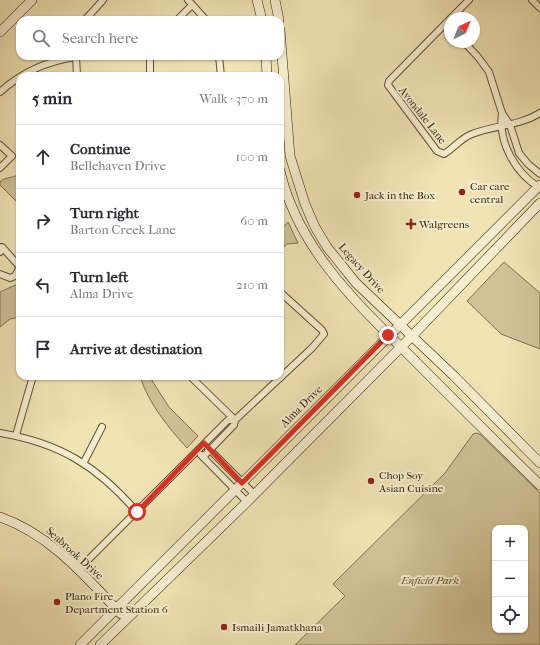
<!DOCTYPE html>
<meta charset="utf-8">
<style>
body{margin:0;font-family:"IM FELL French Canon",serif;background:#f7f7f7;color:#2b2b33}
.controls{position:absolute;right:12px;bottom:12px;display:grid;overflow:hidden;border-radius:8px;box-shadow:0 1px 3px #0004}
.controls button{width:36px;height:36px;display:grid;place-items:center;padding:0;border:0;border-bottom:1px solid #e1e1e2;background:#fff;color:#2b2b33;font:20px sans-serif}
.compass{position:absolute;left:444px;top:12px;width:36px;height:36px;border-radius:50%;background:#fff;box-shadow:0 1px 3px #0004;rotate:43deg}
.stop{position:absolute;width:12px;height:12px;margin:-9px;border:3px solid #d93025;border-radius:50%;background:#fff}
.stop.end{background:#d93025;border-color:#fff;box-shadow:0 1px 4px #0008}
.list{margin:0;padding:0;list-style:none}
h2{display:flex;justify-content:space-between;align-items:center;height:52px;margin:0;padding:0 16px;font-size:17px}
h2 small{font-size:13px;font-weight:400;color:#7c7c81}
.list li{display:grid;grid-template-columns:26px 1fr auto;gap:12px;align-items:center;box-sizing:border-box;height:64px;padding:0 16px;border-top:1px solid #e1e1e2}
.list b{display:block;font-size:15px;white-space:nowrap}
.list p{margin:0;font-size:13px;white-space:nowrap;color:#7c7c81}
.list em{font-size:13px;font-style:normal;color:#7c7c81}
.icon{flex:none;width:22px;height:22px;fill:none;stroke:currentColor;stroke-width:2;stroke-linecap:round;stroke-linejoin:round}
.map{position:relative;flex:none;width:540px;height:645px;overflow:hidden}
.search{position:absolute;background:#fff;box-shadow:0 1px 3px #0004;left:16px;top:16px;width:268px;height:44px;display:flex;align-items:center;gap:10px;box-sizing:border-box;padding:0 14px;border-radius:12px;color:#7c7c81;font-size:15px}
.panel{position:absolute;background:#fff;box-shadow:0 1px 3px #0004;left:16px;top:72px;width:268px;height:308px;border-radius:12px}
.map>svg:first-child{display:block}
</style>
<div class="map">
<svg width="540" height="645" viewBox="0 0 540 645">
<rect width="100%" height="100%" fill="#f0e3b4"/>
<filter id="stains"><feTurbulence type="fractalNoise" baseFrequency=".005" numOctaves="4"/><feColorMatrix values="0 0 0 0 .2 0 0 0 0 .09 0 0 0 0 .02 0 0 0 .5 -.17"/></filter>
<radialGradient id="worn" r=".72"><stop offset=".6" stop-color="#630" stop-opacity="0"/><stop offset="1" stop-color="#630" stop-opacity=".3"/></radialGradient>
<g fill="#d0c297" stroke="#807050" fill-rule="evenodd">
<path d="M20,173V205L0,185V182C6,176 14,179 20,173Z"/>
<path d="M288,222L298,243L287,244L280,251V231Z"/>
<path d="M504,262L540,293V349L501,334L467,301Z"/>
<path d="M20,283V317L10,319L0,327V292Z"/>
<path d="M140,376H149L169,407L198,436L187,448C168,427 148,403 140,376Z"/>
<path d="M477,433L481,435L540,493V645H295L345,596L333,584L445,473L463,448L473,434ZM495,528H525V630H495Z"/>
</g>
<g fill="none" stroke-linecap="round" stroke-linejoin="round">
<defs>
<g id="street">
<path d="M188,0L206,20"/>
<path d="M532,0L540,8"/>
<path d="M451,18L469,0"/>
<path d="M450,19L389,81L388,85L437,151L444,154C454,148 461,138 472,134C495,125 519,126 540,113"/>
<path d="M85,20L103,0"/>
<path d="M177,20L192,5"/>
<path d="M464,42L478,57L489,72L502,113L510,125L519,153L528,164L540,174"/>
<path d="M76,56L77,76"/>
<path d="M150,56V76"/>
<path d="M219,56L221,76"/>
<path d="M0,92C22,72 47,61 76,57"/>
<path d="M502,113C498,142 515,173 540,188"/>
<path d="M0,145L12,156L0,168"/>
<path d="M0,252L2,247L20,267"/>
<path d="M0,274L10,278L15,276L20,267"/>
<path d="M190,376L235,420"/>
<path d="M0,433C60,443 97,466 137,512"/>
<path d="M16,435L33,376"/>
<path d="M208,448L255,495"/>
<path d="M201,455L247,502"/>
<path d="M203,457L234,425L235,420L312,348L324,334L322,330L280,292"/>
<path d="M84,462L102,427"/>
<path d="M78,570L228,420H235"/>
</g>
<g id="secondary">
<path d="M257,0L262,20"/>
<path d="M275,0L279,20"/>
<path d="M280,30L290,156L305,204L315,227L327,247L356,283L454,376L540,463"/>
<path d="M0,32L32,0"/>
<path d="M266,56L267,76"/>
<path d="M280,171C299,252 361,307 417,363C458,404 499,445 540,485"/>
<path d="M0,517C51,535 85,576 121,614"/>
<path d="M80,645L540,185"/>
<path d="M100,645L247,502L412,336L540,203"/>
</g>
</defs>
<use href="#street" stroke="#615034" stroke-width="8"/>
<use href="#secondary" stroke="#311f09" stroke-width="10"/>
<use href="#street" stroke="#f5edce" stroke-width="6"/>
<use href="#secondary" stroke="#f5edce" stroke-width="9"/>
</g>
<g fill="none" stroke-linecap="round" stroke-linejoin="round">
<path stroke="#d93025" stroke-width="5" d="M137,512L204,443L242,483L388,335"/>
</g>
<g fill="#8f2418" stroke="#f5edce" stroke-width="1.5">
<circle cx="462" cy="192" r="4"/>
<circle cx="357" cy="195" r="4"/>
<path d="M409 218h4v4h4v4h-4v4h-4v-4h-4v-4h4z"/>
<circle cx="371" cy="481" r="4"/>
<circle cx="57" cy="602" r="4"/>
<circle cx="224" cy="627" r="4"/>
</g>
<g text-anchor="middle" stroke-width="4" stroke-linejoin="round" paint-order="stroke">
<g font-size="11" fill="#311f09" stroke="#f5edce">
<text transform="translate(423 115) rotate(52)" y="4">Avondale Lane</text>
<text transform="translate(362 268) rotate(48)" y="4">Legacy Drive</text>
<text transform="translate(301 406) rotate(-45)" y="4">Alma Drive</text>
<text transform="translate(75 553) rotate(42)" y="4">Seabrook Drive</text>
</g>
<g font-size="11" fill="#311f09" stroke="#f5edce" text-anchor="start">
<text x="470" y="190">Car care<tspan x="470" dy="13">central</tspan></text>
<text x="365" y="199">Jack in the Box</text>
<text x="419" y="228">Walgreens</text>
<text x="379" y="479">Chop Soy<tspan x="379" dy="13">Asian Cuisine</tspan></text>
<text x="65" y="600">Plano Fire<tspan x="65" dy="13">Department Station 6</tspan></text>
<text x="232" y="631">Ismaili Jamatkhana</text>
</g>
<g font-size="11" font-style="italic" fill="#615034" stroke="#f5edce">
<text x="430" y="584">Enfield Park</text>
</g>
</g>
<rect width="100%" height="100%" filter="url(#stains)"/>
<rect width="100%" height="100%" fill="url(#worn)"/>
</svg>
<div class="controls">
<button>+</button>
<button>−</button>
<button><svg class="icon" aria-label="locate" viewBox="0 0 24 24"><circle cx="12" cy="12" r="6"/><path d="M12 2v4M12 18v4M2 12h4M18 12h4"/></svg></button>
</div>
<svg class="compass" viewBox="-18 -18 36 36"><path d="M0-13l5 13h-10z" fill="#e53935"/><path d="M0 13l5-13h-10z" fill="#7c7c81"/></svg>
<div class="stop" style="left:137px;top:512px"></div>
<div class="stop end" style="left:388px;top:335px"></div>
<div class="search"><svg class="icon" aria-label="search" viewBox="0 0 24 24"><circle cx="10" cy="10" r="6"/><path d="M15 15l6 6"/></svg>Search here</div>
<section class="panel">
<h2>5 min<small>Walk · 370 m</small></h2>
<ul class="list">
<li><svg class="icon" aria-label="ahead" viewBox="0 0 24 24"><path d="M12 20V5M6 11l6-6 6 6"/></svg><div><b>Continue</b><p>Bellehaven Drive</p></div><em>100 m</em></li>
<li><svg class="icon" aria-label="right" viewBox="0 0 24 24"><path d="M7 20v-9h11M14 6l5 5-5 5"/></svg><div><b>Turn right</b><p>Barton Creek Lane</p></div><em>60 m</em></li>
<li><svg class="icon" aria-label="left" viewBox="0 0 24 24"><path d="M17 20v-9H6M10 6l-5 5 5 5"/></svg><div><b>Turn left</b><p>Alma Drive</p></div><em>210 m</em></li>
<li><svg class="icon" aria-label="arrive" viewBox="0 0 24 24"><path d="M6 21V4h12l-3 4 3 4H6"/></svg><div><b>Arrive at destination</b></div></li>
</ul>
</section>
</div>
